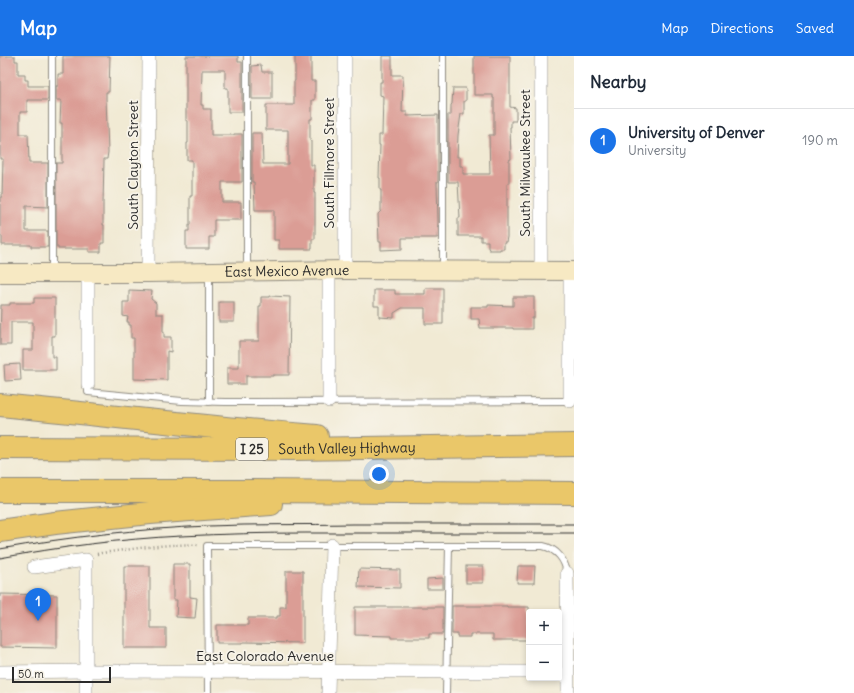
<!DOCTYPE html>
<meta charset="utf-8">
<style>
body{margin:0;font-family:Delius,sans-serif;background:#f6f6f7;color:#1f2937}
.controls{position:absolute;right:12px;bottom:12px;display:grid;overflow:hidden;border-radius:4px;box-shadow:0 2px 6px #0003}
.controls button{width:36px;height:36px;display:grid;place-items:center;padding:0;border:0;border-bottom:1px solid #e0e1e3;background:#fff;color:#1f2937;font:20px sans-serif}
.scale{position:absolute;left:12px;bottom:10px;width:99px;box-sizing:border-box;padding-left:4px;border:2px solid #2b2b2b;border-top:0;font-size:11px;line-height:14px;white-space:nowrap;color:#2b2b2b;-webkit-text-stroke:3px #f7f3e8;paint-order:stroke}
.you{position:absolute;left:379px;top:418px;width:14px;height:14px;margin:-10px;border:3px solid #fff;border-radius:50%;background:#1a73e8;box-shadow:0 0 0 6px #1a73e833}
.badge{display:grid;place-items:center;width:26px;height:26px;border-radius:50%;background:#1a73e8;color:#fff;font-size:13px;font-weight:700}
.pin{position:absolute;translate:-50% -33px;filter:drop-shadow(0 1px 2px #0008)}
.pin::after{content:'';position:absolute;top:21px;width:14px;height:12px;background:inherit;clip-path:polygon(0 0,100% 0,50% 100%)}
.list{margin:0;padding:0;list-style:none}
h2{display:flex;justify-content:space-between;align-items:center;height:52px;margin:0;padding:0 16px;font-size:17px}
h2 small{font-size:13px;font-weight:400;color:#747a83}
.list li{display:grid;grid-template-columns:26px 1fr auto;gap:12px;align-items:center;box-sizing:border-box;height:64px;padding:0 16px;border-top:1px solid #e0e1e3}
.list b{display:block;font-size:15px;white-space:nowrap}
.list p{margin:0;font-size:13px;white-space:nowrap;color:#747a83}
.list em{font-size:13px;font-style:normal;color:#747a83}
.map{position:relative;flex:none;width:574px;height:637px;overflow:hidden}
header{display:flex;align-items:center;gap:24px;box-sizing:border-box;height:56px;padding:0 20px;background:#1a73e8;color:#fff}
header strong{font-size:19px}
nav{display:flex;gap:22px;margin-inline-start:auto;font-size:14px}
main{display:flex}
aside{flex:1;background:#fff}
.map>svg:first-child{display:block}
</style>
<header>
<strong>Map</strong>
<nav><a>Map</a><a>Directions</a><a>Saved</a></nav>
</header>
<main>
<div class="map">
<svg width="574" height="637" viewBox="0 0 574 637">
<rect width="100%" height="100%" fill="#f7f3e8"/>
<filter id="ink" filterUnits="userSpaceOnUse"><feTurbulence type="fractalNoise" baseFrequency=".025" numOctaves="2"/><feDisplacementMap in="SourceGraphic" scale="8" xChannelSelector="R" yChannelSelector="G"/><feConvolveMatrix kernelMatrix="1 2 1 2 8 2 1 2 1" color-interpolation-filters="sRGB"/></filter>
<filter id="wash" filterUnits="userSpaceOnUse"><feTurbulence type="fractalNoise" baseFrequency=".012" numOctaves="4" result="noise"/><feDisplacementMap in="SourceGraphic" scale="16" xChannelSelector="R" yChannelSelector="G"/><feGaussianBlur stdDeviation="0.9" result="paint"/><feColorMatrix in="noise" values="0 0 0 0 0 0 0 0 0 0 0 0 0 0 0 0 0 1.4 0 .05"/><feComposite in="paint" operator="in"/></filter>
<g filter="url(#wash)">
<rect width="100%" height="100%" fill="#f1ead4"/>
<g id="blocks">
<g fill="#db9d95">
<path d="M0,0H15V5H18V18H25V24H28V30H48V44H27V56H20V78H28L29,107H48V151L26,150V175H48V191H31V189H2V180H0V141H2L3,103H0Z"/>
<path d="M63,0H110L109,36H106V43L108,96L107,103H104L103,148V169H104V187H101V196H89V193H58V191H56V107H62V67H60L61,44H56V30H58V18H63Z"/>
<path d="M186,0H238V6H242V56H228V32H225V14H202L201,49H203V53H211V79H234V78H242V126H222V146H241V164H214V181H209V193H186V175H189V169H190V140H192V104H187V87H188V65H186Z"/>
<path d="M295,0H311V25H315V44H312V63H310V85H311V109H314V137H315V183H312V193H279V184H274V154H255L254,126H252V77H262L263,108H288V74H266V49H294V25H295Z"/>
<path d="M382,0H392V19H403L402,56H407V60L438,59V126H437L438,167L437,182H402V193L381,194V186H379L378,158L381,155V134H380V122H379L380,89H379V79H382L383,40L380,39V26H382Z"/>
<path d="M474,0H510V51L516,52V65H511V71H510L511,103L509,104V127H507V181L506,186H504V193H500V194H489V193L488,192V185H481V180H458V162H460L458,126H448V59H451V49L452,48L453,32H466V45H464V58H461L458,79L457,101H460V110H463V118H490L489,79H494V42H493V39H474Z"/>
<path d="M261,9L262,16H272V43H252V10Z"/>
<path d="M425,232H443V268H425V252H402L394,257V262L379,261V250H374V234H395V238H425Z"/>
<path d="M129,234L152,235L151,243L156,247V258H163V276H164V281H171V296L167,295V324L134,323V282H131V269H129V266H127L128,261L123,260V246H129Z"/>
<path d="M270,240L290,241L289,319H273V320H246V328H227V312H239V285H259V250H261V241H270Z"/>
<path d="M513,241H534V262H532V273H513V272H480L479,263H471V251H488V249L513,250Z"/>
<path d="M34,242H55V280H52V301H56V314H23V294H33V266H11V289H0L1,249H10V247H34Z"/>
<rect x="219" y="246" width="15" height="20"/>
<path d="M20,308L21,324L5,325L4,309Z"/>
<path d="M173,508H190V541L197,542L195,562L176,561L177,544H173Z"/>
<path d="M124,510H150V572H166V592H124Z"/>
<rect x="466" y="510" width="17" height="17"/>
<path d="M518,510H535L534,527H517Z"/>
<path d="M359,513L400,514V532L358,531Z"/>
<path d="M286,515H303V587L243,586V587H217V569H248V562H277V560H280V551H286Z"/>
<path d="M443,522V533H427V523Z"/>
<path d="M0,538L57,539V592L0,591Z"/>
<path d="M452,550H507V551H529V584H493V578H470V581H457V578H452Z"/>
<path d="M355,551H443V578H429V582H391V580L355,579Z"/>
</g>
</g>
</g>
<g filter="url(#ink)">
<use href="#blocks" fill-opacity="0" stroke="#8e8a80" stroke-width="1"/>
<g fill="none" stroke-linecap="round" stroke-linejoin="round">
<defs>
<g id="lane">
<path d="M443,213V0"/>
<path d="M247,214V0"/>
<path d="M52,216V0"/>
<path d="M88,328V336L182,345L225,346L572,345"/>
<path d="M209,346V217"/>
<path d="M208,637L207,490H543C557,493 565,504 567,517"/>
<path d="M446,637L449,490"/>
</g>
<g id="street">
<path d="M329,214V345"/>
<path d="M345,214V0"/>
<path d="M541,215V0"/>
<path d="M148,217L149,0"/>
<path d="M88,328V218"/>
<path d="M570,345V215"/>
<path d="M34,511L86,504V637"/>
<path d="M567,517L568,637"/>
<path d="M0,616L86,615L529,616"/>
<path d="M328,637L332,489"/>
</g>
<g id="secondary">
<path id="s1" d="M0,217H148L345,214L574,215"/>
</g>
<g id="highway">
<path d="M0,349C106,359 211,372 317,380"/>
<path id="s2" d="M0,392L295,393L574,389"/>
<path d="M0,435H251L574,437"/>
<path d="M0,475L55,467L150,457L271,448"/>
</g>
</defs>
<use href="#lane" stroke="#8e8a80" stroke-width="8"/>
<use href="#street" stroke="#8e8a80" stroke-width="14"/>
<use href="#secondary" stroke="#8e8a80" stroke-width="20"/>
<use href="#highway" stroke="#8e8a80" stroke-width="24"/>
<path stroke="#8e8a80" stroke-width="2.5" stroke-dasharray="1 3" stroke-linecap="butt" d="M97,498L101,497C134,493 167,487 199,489"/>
<use href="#lane" stroke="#fff" stroke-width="6"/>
<use href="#street" stroke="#fff" stroke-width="13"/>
<use href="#secondary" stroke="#f7e9c3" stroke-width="18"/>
<use href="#highway" stroke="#eac769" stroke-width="22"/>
<g stroke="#2b2b2b" stroke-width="1">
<path d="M0,493C68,481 138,473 208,470C256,468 304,469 353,468C427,468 500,468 574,468"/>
<path d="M0,502C60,491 120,483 181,480C223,478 264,477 306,477H574"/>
</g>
</g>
</g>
<g text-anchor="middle" stroke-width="3.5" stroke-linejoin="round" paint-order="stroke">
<rect fill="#f7f3e8" stroke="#686764" stroke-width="1" x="236" y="382" width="32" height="22" rx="3"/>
<g font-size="13" font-weight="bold" fill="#2b2b2b">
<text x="252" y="398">I 25</text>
</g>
<g font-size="14" fill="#2b2b2b" stroke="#f7f3e8">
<text transform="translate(329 107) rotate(-90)" y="5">South Fillmore Street</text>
<text transform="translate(525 107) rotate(-90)" y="5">South Milwaukee Street</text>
<text transform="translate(133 109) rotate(-90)" y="5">South Clayton Street</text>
<text dy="5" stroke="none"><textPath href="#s1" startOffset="287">East Mexico Avenue</textPath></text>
<text dy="5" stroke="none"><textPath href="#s2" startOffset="347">South Valley Highway</textPath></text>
<text x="265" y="605">East Colorado Avenue</text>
</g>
</g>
</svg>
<div class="controls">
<button>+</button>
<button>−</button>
</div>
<div class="scale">50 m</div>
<div class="you"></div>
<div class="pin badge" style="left:38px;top:565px">1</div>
</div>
<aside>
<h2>Nearby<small></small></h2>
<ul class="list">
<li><span class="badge">1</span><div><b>University of Denver</b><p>University</p></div><em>190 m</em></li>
</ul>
</aside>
</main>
